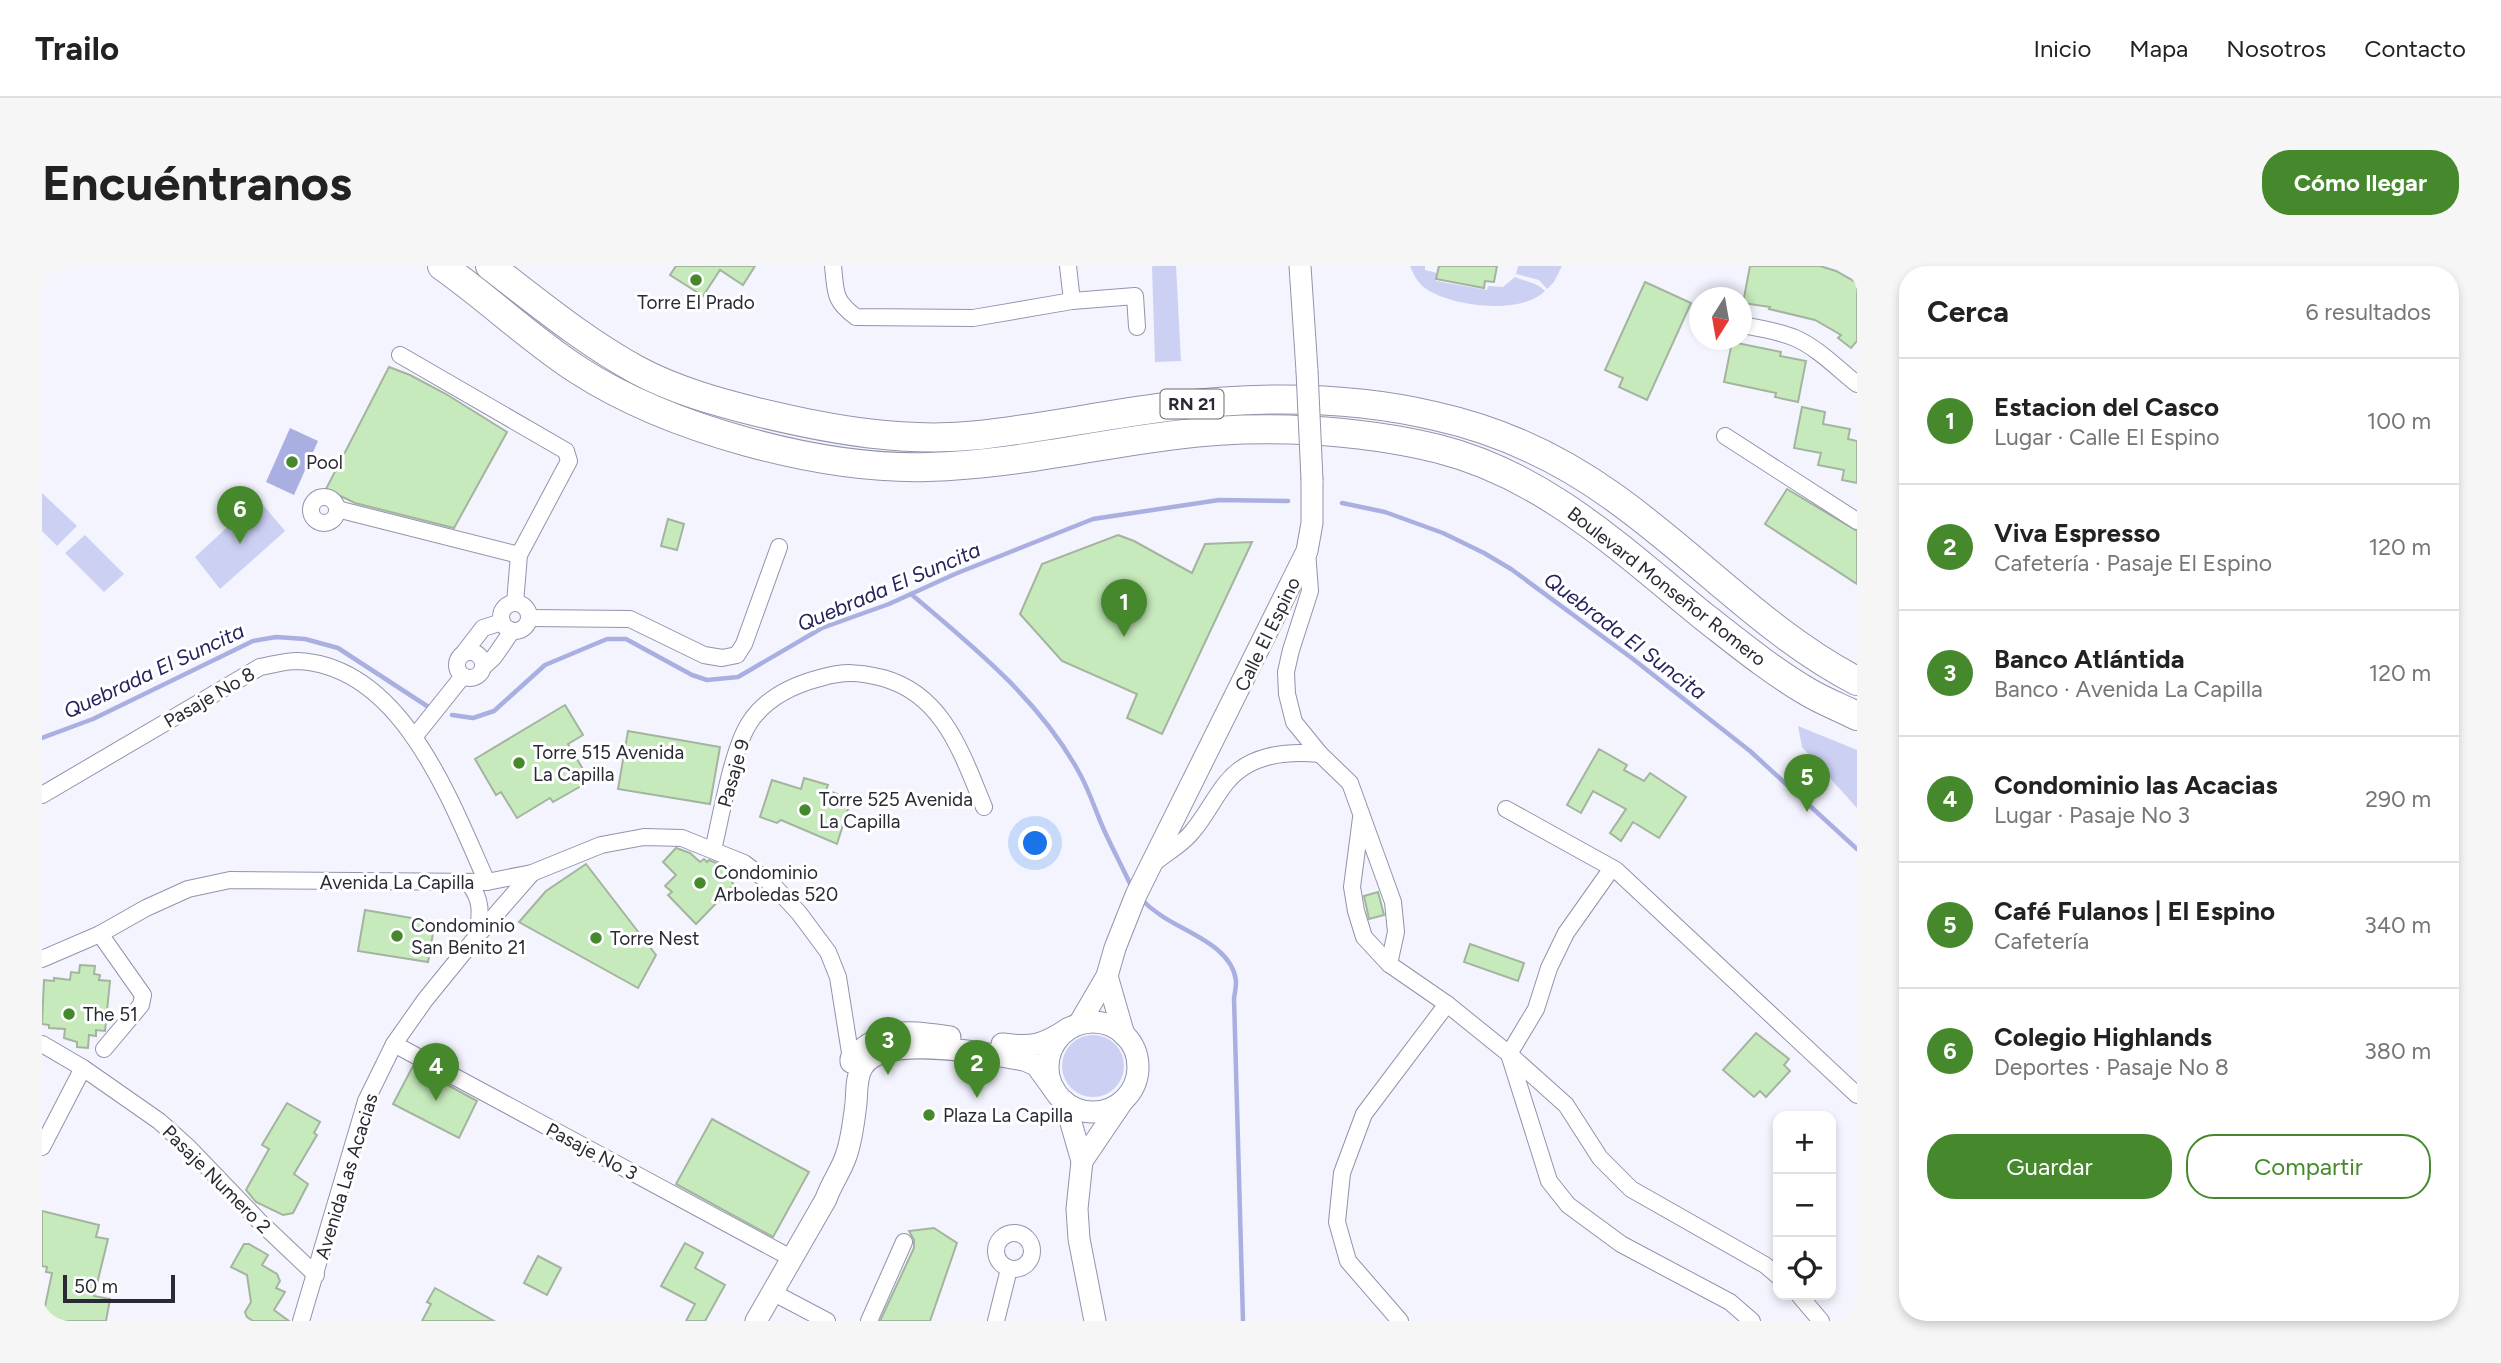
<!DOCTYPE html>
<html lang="es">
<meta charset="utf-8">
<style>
body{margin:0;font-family:Figtree,sans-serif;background:#f6f6f6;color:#222}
.controls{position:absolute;right:21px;bottom:21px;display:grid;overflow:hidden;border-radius:14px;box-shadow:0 4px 10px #0003}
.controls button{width:63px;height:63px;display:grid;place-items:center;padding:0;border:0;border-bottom:2px solid #e0e0e0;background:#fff;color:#222;font:35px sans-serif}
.compass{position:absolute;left:1647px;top:21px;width:63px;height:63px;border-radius:50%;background:#fff;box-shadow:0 4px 10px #0003;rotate:191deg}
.scale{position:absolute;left:21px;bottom:18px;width:112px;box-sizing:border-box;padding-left:7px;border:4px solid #292a33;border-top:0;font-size:19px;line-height:24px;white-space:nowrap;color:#292a33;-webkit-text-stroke:5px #fff;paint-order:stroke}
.you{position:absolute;left:994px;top:578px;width:24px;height:24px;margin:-18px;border:5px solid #fff;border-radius:50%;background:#1a73e8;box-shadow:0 0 0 10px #1a73e833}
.badge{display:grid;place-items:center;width:46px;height:46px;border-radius:50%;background:#46892c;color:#fff;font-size:23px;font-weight:700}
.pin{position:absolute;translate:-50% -58px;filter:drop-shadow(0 2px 4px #0008)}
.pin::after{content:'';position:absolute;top:37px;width:24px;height:21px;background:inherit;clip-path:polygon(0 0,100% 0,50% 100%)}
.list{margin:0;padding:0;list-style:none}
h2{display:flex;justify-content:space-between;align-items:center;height:91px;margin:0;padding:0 28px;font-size:30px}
h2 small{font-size:23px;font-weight:400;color:#767676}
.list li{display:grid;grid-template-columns:46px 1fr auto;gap:21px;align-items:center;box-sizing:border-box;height:126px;padding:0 28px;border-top:2px solid #e0e0e0}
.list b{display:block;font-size:26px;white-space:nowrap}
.list p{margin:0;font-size:23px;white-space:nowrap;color:#767676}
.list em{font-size:23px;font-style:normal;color:#767676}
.actions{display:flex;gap:14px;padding:21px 28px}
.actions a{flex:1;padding:16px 0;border:2px solid #46892c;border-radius:28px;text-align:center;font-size:24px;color:#46892c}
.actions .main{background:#46892c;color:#fff}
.icon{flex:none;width:38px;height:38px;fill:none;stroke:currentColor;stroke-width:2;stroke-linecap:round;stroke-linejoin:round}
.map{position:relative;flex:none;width:1815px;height:1055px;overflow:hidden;border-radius:28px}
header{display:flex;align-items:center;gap:42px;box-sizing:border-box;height:98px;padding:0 35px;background:#fff;border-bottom:2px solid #e0e0e0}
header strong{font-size:33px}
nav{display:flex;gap:38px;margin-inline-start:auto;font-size:24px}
.intro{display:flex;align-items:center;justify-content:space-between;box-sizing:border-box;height:168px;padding:0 42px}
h1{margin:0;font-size:49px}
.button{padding:18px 32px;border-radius:28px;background:#46892c;color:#fff;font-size:24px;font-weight:700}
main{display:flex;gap:42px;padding:0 42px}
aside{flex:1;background:#fff;border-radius:28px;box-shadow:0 4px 10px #0003}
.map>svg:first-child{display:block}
</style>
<header>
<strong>Trailo</strong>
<nav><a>Inicio</a><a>Mapa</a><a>Nosotros</a><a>Contacto</a></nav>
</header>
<div class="intro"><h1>Encuéntranos</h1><a class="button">Cómo llegar</a></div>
<main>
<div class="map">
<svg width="1815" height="1055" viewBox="0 0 1815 1055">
<rect width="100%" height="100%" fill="#f3f4fe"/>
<g fill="#ccd0f3">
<path d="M1110,0H1134L1139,95L1113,96Z"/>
<path d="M1368,0H1383V4L1395,7L1394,15L1445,24L1446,20L1461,21L1473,11C1484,16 1494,16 1503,25C1479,49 1409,41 1383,22C1376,17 1371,8 1368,0Z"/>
<path d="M1476,0H1520L1512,16L1505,23L1497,14L1474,8Z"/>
<path d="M0,227L35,260L15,280L0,265Z"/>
<path d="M216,233L243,265L178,323L153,291Z"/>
<path d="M43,269L82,308L62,326L23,287Z"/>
<path d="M1756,460L1815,484V542L1760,481Z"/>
<circle cx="1051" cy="800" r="31"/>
</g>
<path fill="#aaafe1" d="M248,162L276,175L252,229L224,216Z"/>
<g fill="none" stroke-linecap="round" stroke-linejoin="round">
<g stroke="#aaafe1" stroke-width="4.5">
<path d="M1300,237L1343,246L1401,267L1442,287L1469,303L1591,393L1708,485L1815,583"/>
<path d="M869,328C932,381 1000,436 1039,510C1048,527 1054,546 1062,564C1071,584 1081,602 1090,622"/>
<path d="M410,449L431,452L452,445L503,399L565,373H584L650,409L665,414L696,411L780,362L847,338L913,308L1051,253L1177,234L1246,235"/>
<path d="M0,472L51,453L211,375L234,371L263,373L296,382L388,442"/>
<path d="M1100,634C1105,639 1111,644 1117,648C1141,666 1190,679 1194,715C1194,721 1193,727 1192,732L1201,1055"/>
</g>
</g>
<g fill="#c7eabc" stroke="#a4b49f" stroke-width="2">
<path d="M634,0H713L701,19L678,4L661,30L628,9Z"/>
<path d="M1397,0H1455L1452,16L1443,15L1442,22L1394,13Z"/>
<path d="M1708,0H1778L1794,5L1815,17V75L1809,82L1796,72L1799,69L1773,54L1727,43L1728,41L1701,37Z"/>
<path d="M1603,16L1649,37L1605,134L1577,121L1581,112L1563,104Z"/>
<path d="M1690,76L1739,86L1738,90L1764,95L1756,136L1733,131L1734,127L1682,116Z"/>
<path d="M347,101L368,109L404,128L465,166L412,262L313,237L284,223Z"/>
<path d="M1760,141L1783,146L1781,158L1808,163L1806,173L1815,175V217L1800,214L1802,204L1776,199L1779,187L1752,182Z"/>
<path d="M1745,223L1815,265V318L1723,258Z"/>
<path d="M626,253L642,258L635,284L619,280Z"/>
<path d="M1076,269L1092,275L1150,307L1163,278L1210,276L1120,468L1085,452L1095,428L1020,395L978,348L1000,298Z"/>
<path d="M523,439L541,469L526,478L548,515L511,536L508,532L475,552L459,526L454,529L433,493Z"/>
<path d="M586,465L678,481L668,538L576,523Z"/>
<path d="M1557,483L1585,499L1582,504L1602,515L1608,507L1644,531L1617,572L1591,556L1579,575L1568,567L1584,543L1551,525L1539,547L1525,539Z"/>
<path d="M762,512L786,519L784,524L803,531L802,535L808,537L795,578L739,554L735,557L718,551L730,514L759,523Z"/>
<path d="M634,582L648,587L658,596L662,593L665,596L667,594L677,598L692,614L690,616L692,619L654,658L626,629L630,626L623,620L634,609L621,596Z"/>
<path d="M544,598L614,689L596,722L477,656L504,625Z"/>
<path d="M1336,626L1342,649L1327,653L1322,630Z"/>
<path d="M323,644L393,656L386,696L316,685Z"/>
<path d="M1428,678L1482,697L1476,715L1422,696Z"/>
<path d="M38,699L53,700L52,708L58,709L57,714L68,715L63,765L54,764V770L47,769L46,782L35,781V776L22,772L23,763L7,762V759L0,758L2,714L12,715V712L28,714L29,706L37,707Z"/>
<path d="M1714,767L1747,793L1742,799L1748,805L1724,831L1718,825L1712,831L1681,804Z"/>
<path d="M371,800L435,835L417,872L351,838Z"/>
<path d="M245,837L278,856L272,867L275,869L252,908L266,918L251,947L241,949L214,936L204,924L227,883L220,879Z"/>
<path d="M670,853L767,906L731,971L634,918Z"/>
<path d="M0,945L57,959L54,971L66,973L52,1030L68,1033L64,1055H0L10,1007L4,1006L5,1001L0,1000Z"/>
<path d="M892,962L915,977L888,1055H838L872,982V974L867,965Z"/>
<path d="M643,977L661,987L653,1002L683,1019L663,1055H644L653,1038L619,1020Z"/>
<path d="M202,978H207L226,989L220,999L235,1008L238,1015L234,1022L243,1026L232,1044L247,1055H211L205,1051L203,1046L209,1036L205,1009L189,1001Z"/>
<path d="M496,990L519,1002L505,1029L482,1017Z"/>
<path d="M393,1022L409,1031L452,1055H380L389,1038L385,1036Z"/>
</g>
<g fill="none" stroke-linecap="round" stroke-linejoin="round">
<defs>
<g id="street">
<path d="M791,0C794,26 791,34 814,51L931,52L1030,35L1093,30L1095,61"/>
<path d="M1026,0L1030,35"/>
<path d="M1700,59C1717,62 1736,65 1753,72C1776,82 1796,103 1815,118"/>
<path d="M358,89L524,185L527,195L477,289L473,337"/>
<path d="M1683,170L1815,255"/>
<circle cx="282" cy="244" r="13"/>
<path d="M295,243L477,289"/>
<path d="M1265,285L1268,325L1249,384L1244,406L1245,428L1252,456L1278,488L1308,517L1351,636L1354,666L1347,698"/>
<circle cx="473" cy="351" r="14"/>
<path d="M487,352L588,353L662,389L680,392L695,389L702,378L737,281"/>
<circle cx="428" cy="399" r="13"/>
<path d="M421,388L441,362L460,356"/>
<path d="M441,401L452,391L470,365"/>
<path d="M373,470L421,410"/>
<path d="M0,529L218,401C230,399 242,395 255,395C360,399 409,536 445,616"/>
<path d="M1464,543L1574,604L1815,829"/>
<path d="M1319,552L1310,621L1314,645L1322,671L1347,698L1405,738L1467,788L1524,839L1558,892L1589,923L1723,999L1736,1010"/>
<path d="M671,584C679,552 690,482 708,456C724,432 751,419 778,412C802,405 817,406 841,412C902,429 920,488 942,541"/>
<path d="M1112,597C1124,587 1141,578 1150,566C1163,551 1172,532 1184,517C1207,488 1244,485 1278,488"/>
<path d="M1570,602L1524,667L1507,702L1494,743L1467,788L1507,915L1526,939L1579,978L1688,1036L1710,1055"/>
<path d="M427,618C440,633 439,648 435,667"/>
<path d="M58,668L101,729L99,739L62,783"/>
<path d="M0,693L58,668L104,642L146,623L188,614L445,616L490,607L559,579L602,571L640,572L702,597L732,620L757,647L786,686L796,711L809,793"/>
<path d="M0,778L41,802L117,855L147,882L217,955L274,1009"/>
<path d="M352,778L749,992"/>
<path d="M0,881L41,802"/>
<circle cx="972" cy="985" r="18"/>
<path d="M730,1026L785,1055"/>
<path d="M1757,1029L1779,1055"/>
<path d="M259,1055L324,835L352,778L383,734L435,670L490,607"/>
<path d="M827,1055L862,976"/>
<path d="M954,1055L967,1003"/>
<path d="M1358,1055L1306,995L1295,956L1300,907L1322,848L1405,738"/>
</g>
<g id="secondary">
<path d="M1258,0L1265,105"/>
<path d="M1065,710L1082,769"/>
<circle cx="1051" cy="801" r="45"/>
<path d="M1037,758L1065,710L1073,682L1094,629L1265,285L1270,257V214"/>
<path d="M960,778C991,782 1002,779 1027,762"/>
<path d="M809,796V793C842,760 865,765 908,771"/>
<path d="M1023,836L1040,895L1035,943L1037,973L1053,1055"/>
<path d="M1040,895L1080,836"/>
<path d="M714,1055L784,933C789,918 799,905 804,890C810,873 812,854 814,837C815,825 814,810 821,800C843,767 947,788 982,794L994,799L1013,825"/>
</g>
<g id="highway">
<path d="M400,0C447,33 488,73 536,104C627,163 778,204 886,201C969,199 1051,179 1133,169C1217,158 1316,163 1397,183C1504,210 1582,286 1665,353C1697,378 1730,405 1766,426C1781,435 1799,442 1815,450"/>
<path d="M448,0C495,36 542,75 595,104C632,124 675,136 715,146C789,164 862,177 938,169C1000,162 1062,149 1124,141C1214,130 1305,129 1393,150C1456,164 1517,192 1570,230C1654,289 1723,367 1815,415"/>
</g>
</defs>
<use href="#street" stroke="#9194ab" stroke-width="18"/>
<use href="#secondary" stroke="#9194ab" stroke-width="23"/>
<use href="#highway" stroke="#9194ab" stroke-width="30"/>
<use href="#street" stroke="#fff" stroke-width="16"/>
<use href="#secondary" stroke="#fff" stroke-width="21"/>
<use href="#highway" stroke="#fff" stroke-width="28"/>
<defs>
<path id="secondary-bridge" d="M1265,105L1270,214"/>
</defs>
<use href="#secondary-bridge" stroke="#9194ab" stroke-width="23" stroke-linecap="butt"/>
<use href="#secondary-bridge" stroke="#fff" stroke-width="21"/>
</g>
<g fill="#46892c" stroke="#fff" stroke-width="2.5">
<circle cx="654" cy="14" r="7"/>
<circle cx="250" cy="196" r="7"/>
<circle cx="477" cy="497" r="7"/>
<circle cx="763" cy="544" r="7"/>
<circle cx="658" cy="617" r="7"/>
<circle cx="355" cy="670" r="7"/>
<circle cx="554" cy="672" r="7"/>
<circle cx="27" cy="748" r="7"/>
<circle cx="887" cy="849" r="7"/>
</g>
<g text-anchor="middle" stroke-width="6" stroke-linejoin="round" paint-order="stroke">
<rect fill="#fff" stroke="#696a70" stroke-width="2" x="1118.5" y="123.5" width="63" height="29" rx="5"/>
<g font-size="18" font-weight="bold" fill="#292a33">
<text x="1150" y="144">RN 21</text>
</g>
<g font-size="19" fill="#292a33" stroke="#fff" text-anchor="start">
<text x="654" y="43" text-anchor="middle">Torre El Prado</text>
<text x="264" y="203">Pool</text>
<text x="491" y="493">Torre 515 Avenida<tspan x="491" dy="22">La Capilla</tspan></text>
<text x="777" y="540">Torre 525 Avenida<tspan x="777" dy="22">La Capilla</tspan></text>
<text x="672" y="613">Condominio<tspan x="672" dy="22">Arboledas 520</tspan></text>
<text x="369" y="666">Condominio<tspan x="369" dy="22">San Benito 21</tspan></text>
<text x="568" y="679">Torre Nest</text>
<text x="41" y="755">The 51</text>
<text x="901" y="856">Plaza La Capilla</text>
</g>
<g font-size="19" fill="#292a33" stroke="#fff">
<text transform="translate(1625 320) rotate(38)" y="7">Boulevard Monseñor Romero</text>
<text transform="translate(1225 368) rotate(-64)" y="7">Calle El Espino</text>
<text transform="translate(167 431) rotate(-30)" y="7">Pasaje No 8</text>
<text transform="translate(691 507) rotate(-74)" y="7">Pasaje 9</text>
<text x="355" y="623">Avenida La Capilla</text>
<text transform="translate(550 885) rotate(28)" y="7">Pasaje No 3</text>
<text transform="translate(304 910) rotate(-73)" y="7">Avenida Las Acacias</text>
<text transform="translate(175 913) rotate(45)" y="7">Pasaje Numero 2</text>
</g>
<g font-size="21" font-style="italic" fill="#26245f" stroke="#fff">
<text transform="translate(847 321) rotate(-23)" y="7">Quebrada El Suncita</text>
<text transform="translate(1583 370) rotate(37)" y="7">Quebrada El Suncita</text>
<text transform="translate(112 405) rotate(-25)" y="7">Quebrada El Suncita</text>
</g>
</g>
</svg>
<div class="controls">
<button>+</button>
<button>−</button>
<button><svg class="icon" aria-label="locate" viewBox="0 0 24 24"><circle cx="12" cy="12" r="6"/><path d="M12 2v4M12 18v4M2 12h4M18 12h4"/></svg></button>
</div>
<svg class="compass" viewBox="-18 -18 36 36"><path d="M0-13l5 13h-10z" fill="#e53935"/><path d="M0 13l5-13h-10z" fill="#767676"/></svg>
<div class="scale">50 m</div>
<div class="you"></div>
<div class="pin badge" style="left:1082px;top:371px">1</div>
<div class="pin badge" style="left:935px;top:832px">2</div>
<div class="pin badge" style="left:846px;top:809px">3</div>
<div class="pin badge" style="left:394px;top:835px">4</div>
<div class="pin badge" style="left:1765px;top:546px">5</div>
<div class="pin badge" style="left:198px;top:278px">6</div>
</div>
<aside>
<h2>Cerca<small>6 resultados</small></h2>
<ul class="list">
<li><span class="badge">1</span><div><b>Estacion del Casco</b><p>Lugar · Calle El Espino</p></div><em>100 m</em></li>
<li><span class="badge">2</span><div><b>Viva Espresso</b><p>Cafetería · Pasaje El Espino</p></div><em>120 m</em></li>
<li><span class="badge">3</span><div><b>Banco Atlántida</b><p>Banco · Avenida La Capilla</p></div><em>120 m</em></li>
<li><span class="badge">4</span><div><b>Condominio las Acacias</b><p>Lugar · Pasaje No 3</p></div><em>290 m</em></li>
<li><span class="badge">5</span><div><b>Café Fulanos | El Espino</b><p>Cafetería</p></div><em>340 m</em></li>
<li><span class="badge">6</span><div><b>Colegio Highlands</b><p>Deportes · Pasaje No 8</p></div><em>380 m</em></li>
</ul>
<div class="actions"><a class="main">Guardar</a><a>Compartir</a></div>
</aside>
</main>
